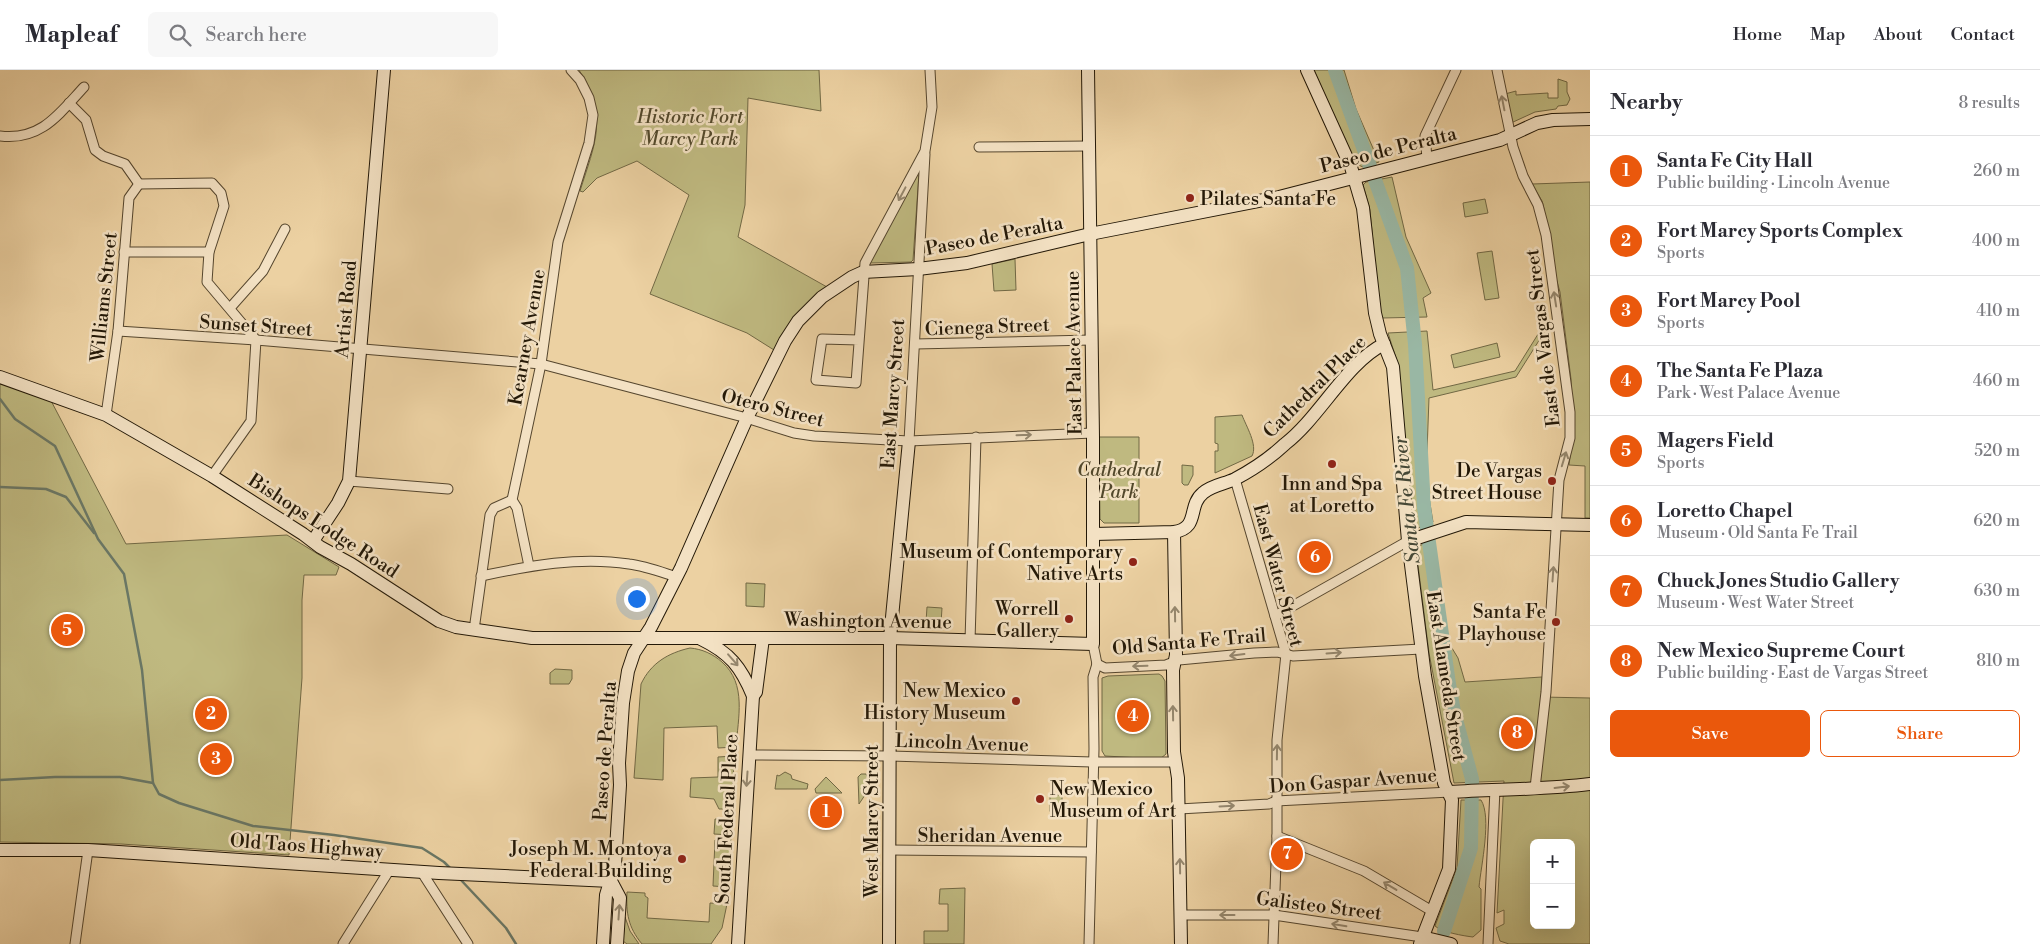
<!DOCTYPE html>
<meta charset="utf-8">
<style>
body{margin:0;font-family:"Libre Bodoni",serif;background:#f7f7f7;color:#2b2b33}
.controls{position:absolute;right:15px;bottom:15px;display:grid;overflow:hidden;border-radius:8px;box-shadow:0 5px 20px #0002}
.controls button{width:45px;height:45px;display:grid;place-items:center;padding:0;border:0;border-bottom:1px solid #e1e1e2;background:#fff;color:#2b2b33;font:25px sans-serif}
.you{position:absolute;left:636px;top:528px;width:18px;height:18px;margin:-12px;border:4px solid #fff;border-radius:50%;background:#1a73e8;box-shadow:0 0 0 8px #1a73e833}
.badge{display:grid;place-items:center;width:32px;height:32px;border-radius:50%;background:#ea580c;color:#fff;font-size:16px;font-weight:700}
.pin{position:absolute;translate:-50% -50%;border:2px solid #fff;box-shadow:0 1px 5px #0006}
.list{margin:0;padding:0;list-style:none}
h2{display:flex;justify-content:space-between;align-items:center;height:65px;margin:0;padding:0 20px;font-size:21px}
h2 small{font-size:16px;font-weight:400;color:#7c7c81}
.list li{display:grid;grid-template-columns:32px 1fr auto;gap:15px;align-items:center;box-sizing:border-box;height:70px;padding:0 20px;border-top:1px solid #e1e1e2}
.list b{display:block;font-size:19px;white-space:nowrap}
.list p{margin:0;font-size:16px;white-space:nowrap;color:#7c7c81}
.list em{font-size:16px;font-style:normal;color:#7c7c81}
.actions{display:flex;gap:10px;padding:15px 20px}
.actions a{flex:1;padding:11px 0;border:1px solid #ea580c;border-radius:8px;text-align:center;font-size:18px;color:#ea580c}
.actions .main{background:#ea580c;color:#fff}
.icon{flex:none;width:28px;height:28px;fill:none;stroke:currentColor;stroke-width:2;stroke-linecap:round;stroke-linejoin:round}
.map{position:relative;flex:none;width:1590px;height:874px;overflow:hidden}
header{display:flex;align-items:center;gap:30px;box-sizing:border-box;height:70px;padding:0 25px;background:#fff;border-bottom:1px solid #e1e1e2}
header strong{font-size:24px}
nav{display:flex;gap:28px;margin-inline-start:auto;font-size:18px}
.search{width:350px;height:45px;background:#f7f7f7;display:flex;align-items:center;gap:12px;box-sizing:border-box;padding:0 18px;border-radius:8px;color:#7c7c81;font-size:19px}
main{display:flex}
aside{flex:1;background:#fff}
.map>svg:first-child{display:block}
</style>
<header>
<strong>Mapleaf</strong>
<div class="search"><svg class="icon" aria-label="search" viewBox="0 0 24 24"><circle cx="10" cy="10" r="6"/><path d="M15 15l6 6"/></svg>Search here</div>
<nav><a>Home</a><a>Map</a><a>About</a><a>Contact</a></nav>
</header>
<main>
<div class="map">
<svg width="1590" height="874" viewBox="0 0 1590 874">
<rect width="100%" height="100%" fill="#ecd1a2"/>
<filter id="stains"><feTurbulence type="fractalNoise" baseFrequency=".004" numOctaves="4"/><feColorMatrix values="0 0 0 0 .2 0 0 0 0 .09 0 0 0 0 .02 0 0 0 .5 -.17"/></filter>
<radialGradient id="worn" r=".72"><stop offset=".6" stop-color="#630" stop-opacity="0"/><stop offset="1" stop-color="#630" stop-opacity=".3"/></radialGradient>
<g fill="#bfb980" stroke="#716844" fill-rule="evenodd">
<path d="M579,0H819L821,41L748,28L745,135L738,167L827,217C803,234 790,256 774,280L747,263L650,224L689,125L637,91L597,108L583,122L580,121C595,73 609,47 579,0Z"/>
<path d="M1314,0H1344L1356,39L1379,92L1363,97L1356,94L1348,80Z"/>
<path d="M1558,9L1567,12V22L1570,29L1567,35L1558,36L1556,39L1535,42L1511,53L1505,24L1516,21V25L1548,23V28H1558Z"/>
<path d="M919,103L913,190L911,192L869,193L916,104Z"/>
<path d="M1392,107L1406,167L1431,223L1423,228L1427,247L1382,248L1379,235L1370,140L1363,115L1366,112Z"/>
<path d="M1590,112V448H1585V396L1569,395L1573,365L1571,309L1560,222L1554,201L1544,139L1542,131L1532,114Z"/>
<path d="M1485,129L1488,143L1465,147L1463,133Z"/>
<path d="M1492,181L1499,228L1485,230L1477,183Z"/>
<path d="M1015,189L1016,220L994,221L992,194Z"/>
<path d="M1554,251V253L1545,261L1516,307L1429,328L1426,409L1433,452L1418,458L1414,457L1397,291L1388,263L1427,261L1433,320L1515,301L1545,253Z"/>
<path d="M1497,273L1500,287L1454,298L1451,285Z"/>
<path d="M0,311L48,325L126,474L287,465L339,497L336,505H304L302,530V608L289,785L121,774L0,772Z"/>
<path d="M1242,345C1246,356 1258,375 1252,386L1215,403V381H1218V374L1215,373V347Z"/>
<path d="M1099,367H1139V453H1104L1100,449Z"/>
<path d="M1182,395L1193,396V405L1188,415H1184L1182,413Z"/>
<path d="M1434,471L1444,565L1458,588L1465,612L1542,607V627L1590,628V874H1509L1500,871L1496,858L1504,854V840L1497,843L1504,711L1454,713L1429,583L1417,487L1418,476ZM1534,773H1571V855H1534Z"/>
<path d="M746,513L765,514L764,537L746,536Z"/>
<path d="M927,537L942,538L941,553L926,552Z"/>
<path d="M690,578C702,579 713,584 722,592C747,614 738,648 736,677L718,678L717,656L664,658L663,710L634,708L641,614C651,593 668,583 690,578Z"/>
<path d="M555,599L572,600V609L569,614H550V603Z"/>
<path d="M1159,604L1162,606L1165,611L1166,684L1160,689L1105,686L1102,681V608L1108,606Z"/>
<path d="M734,686L732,739H719L714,729L690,727L691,708L718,707V687Z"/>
<path d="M785,702L791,705L792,709L808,714L807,719H775L777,705L779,706Z"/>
<path d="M861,704H866L869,710L865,715L867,722L859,734L858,707Z"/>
<path d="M826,707L842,723H816L815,719Z"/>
<rect x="1050" y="725" width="12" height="16"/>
<path d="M1461,730H1481C1492,747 1481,796 1479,817L1481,819V860L1473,867C1464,866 1441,862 1435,856L1457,798Z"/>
<path d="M715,749L732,750L731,765L714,764Z"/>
<path d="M719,767H731L728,817L713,816L715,770H719Z"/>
<path d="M965,818L964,874H924V861H948V834H939L940,819Z"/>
<path d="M627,822L645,823V826L648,828L647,848L709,852L710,833L727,834L722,858L711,874H642C628,857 626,843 627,822Z"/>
<path d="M625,847L630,861L639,874H627L623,871Z"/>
</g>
<path fill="#99b7a4" stroke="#6a7765" d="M227,682L229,693L206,697L204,686Z"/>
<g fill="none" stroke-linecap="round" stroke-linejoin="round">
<g stroke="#6a7765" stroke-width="2.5">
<path d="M0,329L15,349L55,376L98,469L124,504L142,600L153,713L159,724L179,733L253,756L334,765L422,778L444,792L451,799"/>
<path d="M0,417L46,419L66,427L94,463"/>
<path d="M0,710L55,707H120L153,713"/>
<path d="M460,809L506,858L516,874"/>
</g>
<path stroke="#99b7a4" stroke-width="14" d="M1335,0L1407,198L1415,274L1424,437L1449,614L1454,642L1472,709L1471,778L1444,861"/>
<defs>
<g id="street">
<path d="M1497,0L1513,77L1523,106L1538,135L1546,165L1570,342V368L1559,410L1546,622L1535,718"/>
<path d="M69,33L86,50L95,80L103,86L125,94L139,114"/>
<path d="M0,66C41,71 59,44 84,17"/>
<path d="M979,77L1088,76"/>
<path d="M1427,88L1425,66L1456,0"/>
<path d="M139,114L212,113L221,123L224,136L209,182L207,212L256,270L251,351L212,406"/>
<path d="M124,182H209"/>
<path d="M230,238L263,201L285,159"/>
<path d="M118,261L256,270L541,294L743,347L794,363L814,366L909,371L1093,363"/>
<path d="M859,270L822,269L816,310L856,313L865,193L925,81L932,37L930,0"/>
<path d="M915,274L1091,270"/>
<path d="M106,345L118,261L129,128L139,114"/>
<path d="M909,371L925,84"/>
<path d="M1235,409L1286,584L1277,670V766L1273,874"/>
<path d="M349,411L448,419"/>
<path d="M529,496L517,438L512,430L541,294L558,172L589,73L593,45L589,28L580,10L571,0"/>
<path d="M481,506C529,496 579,486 629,494C645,496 661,502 677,507"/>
<path d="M1275,546L1408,471"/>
<path d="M474,560L490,445L494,438L512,430"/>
<path d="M970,571L976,367"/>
<path d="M1093,574L1097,594"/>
<path d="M1097,594L1105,598L1166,595L1179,590L1254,583L1277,582L1293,586L1421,579"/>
<path d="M749,685L890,686L1092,692H1175"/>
<path d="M1179,739L1269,734L1276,731L1450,722"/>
<path d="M1277,766L1364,801L1432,841"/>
<path d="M890,780L1091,782"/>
<path d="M421,801L468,874"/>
<path d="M1181,845H1274L1422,867"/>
<path d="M75,874L88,780"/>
<path d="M343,874L390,799"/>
<path d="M1089,874L1094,679L1093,607L1097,594"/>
<path d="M1488,874L1495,719"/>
</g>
<g id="secondary">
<path d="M1307,0L1351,97L1363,138L1375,243L1380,264L1393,297L1408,471L1425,606L1444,713L1452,730L1449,799L1420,874"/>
<path d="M0,307L106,345L212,406L303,464L320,477L351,494L439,551L456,557L532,568H890L1093,574V368L1088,0"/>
<path d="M1174,462L1176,585L1173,600L1174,682L1178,708L1181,874"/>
<path d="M1094,464L1174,462C1200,458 1187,436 1203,423C1212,415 1225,414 1235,409C1252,400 1271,387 1285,374C1320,347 1346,293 1384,274"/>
<path d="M313,471L338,433L349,411L384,0"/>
<path d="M1408,471L1466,452L1590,455"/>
<path d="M701,569C730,583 741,597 753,626L738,874"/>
<path d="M753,626L756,622L763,568"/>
<path d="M1450,722C1497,719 1543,720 1590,714"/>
<path d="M0,780H88L439,803L611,811"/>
<path d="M611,811L620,828L617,874"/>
<path d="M1422,867L1451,874"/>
<path d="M603,874L606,825L615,795L620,715L619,693L623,633L628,601L634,583L651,557L681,498L747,348L785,271L798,251L822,227L852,207L863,202L918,199L967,193L1090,164L1279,127L1500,70L1537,53L1553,50L1590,49"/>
<path d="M889,874L890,568L909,371"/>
</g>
</defs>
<use href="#street" stroke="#55462e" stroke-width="11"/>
<use href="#secondary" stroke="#231807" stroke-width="14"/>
<use href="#street" stroke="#f3e1c3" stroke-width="9"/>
<use href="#secondary" stroke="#f3e1c3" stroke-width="12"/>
</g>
<defs><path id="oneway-shaft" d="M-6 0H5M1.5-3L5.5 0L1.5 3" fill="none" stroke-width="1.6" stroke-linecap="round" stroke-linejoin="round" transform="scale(1.25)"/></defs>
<g stroke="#95876e">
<use href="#oneway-shaft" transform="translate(1503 33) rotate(-101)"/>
<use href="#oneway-shaft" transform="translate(902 124) rotate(118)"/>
<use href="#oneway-shaft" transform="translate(1555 229) rotate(-99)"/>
<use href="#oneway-shaft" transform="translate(1024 365) rotate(-2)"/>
<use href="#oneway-shaft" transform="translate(1564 389) rotate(-73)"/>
<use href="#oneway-shaft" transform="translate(1553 504) rotate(-86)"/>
<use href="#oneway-shaft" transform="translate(1175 544) rotate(-91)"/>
<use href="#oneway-shaft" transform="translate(1334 583) rotate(-4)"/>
<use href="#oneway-shaft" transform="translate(1237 585) rotate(173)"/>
<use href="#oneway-shaft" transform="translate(733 590) rotate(49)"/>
<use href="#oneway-shaft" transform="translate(1140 596) rotate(178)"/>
<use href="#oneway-shaft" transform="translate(1173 643) rotate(-91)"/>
<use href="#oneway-shaft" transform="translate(1277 682) rotate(-89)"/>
<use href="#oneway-shaft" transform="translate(747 709) rotate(94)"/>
<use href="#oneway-shaft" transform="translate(1562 717) rotate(-7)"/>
<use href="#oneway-shaft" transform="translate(1227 736) rotate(-3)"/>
<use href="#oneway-shaft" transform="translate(1180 796) rotate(-91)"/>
<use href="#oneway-shaft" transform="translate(1390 816) rotate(-149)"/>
<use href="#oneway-shaft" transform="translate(619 842) rotate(-86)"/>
<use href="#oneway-shaft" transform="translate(1227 845) rotate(-180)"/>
<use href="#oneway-shaft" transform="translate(1339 855) rotate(-171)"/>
</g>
<g fill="#8f2418" stroke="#f3e1c3" stroke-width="2">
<circle cx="1190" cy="128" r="5"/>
<circle cx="1332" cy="394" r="5"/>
<circle cx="1552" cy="411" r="5"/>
<circle cx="1133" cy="492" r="5"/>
<circle cx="1069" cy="549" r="5"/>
<circle cx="1556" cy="552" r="5"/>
<circle cx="1016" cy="631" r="5"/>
<circle cx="1040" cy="729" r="5"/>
<circle cx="682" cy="789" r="5"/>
</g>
<g text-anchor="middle" stroke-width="5" stroke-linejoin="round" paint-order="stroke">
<g font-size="19" font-style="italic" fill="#52482b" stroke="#f3e1c3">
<text x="690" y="53">Historic Fort<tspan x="690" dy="22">Marcy Park</tspan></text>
<text x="1119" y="406">Cathedral<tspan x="1119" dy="22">Park</tspan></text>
</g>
<g font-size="19" fill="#231807" stroke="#f3e1c3">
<text transform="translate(1388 79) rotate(-14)" y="7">Paseo de Peralta</text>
<text transform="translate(994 165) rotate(-11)" y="7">Paseo de Peralta</text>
<text transform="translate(103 227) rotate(-84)" y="7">Williams Street</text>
<text transform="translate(345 239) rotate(-85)" y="7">Artist Road</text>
<text transform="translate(256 255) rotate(4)" y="7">Sunset Street</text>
<text transform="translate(987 256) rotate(-2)" y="7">Cienega Street</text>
<text transform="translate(526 267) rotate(-80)" y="7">Kearney Avenue</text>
<text transform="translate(1542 268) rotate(-97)" y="7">East de Vargas Street</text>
<text transform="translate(1073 283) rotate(-91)" y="7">East Palace Avenue</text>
<text transform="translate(1314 316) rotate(-45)" y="7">Cathedral Place</text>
<text transform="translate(892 324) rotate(-86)" y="7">East Marcy Street</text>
<text transform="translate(773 337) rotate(14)" y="7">Otero Street</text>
<text transform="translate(324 455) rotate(33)" y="7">Bishops Lodge Road</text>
<text transform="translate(1279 505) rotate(75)" y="7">East Water Street</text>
<text transform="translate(868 550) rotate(1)" y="7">Washington Avenue</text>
<text transform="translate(1189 571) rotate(-5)" y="7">Old Santa Fe Trail</text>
<text transform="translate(1447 606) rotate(81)" y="7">East Alameda Street</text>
<text transform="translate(962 672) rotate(2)" y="7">Lincoln Avenue</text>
<text transform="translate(604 681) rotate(-86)" y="7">Paseo de Peralta</text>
<text transform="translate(1353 710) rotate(-4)" y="7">Don Gaspar Avenue</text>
<text transform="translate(726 749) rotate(-87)" y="7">South Federal Place</text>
<text transform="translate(871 751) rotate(-90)" y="7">West Marcy Street</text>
<text x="990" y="772">Sheridan Avenue</text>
<text transform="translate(307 775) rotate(4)" y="7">Old Taos Highway</text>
<text transform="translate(1319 835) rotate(7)" y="7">Galisteo Street</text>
</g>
<g font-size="19" fill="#231807" stroke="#f3e1c3" text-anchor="end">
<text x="1200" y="135" text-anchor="start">Pilates Santa Fe</text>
<text x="1542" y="407">De Vargas<tspan x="1542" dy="22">Street House</tspan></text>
<text x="1332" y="420" text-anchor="middle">Inn and Spa<tspan x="1332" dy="22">at Loretto</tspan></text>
<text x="1123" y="488">Museum of Contemporary<tspan x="1123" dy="22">Native Arts</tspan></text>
<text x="1059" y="545">Worrell<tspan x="1059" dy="22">Gallery</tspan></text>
<text x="1546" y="548">Santa Fe<tspan x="1546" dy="22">Playhouse</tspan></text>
<text x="1006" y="627">New Mexico<tspan x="1006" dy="22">History Museum</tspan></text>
<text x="1050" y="725" text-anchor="start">New Mexico<tspan x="1050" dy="22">Museum of Art</tspan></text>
<text x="672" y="785">Joseph M. Montoya<tspan x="672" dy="22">Federal Building</tspan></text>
</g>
<g font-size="20" font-style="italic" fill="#464836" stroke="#f3e1c3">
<text transform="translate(1406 430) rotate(-96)" y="7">Santa Fe River</text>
</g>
</g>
<rect width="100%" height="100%" filter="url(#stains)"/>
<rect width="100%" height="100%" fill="url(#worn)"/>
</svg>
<div class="controls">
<button>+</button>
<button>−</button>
</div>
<div class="you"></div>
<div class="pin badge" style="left:826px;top:742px">1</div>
<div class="pin badge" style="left:211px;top:644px">2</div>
<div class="pin badge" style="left:216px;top:689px">3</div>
<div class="pin badge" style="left:1133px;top:646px">4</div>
<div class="pin badge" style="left:67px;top:560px">5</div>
<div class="pin badge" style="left:1315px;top:487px">6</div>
<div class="pin badge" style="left:1287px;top:784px">7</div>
<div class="pin badge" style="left:1517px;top:663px">8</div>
</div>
<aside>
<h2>Nearby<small>8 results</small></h2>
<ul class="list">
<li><span class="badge">1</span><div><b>Santa Fe City Hall</b><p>Public building · Lincoln Avenue</p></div><em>260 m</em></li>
<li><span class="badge">2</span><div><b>Fort Marcy Sports Complex</b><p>Sports</p></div><em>400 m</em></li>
<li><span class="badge">3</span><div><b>Fort Marcy Pool</b><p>Sports</p></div><em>410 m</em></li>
<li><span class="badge">4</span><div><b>The Santa Fe Plaza</b><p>Park · West Palace Avenue</p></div><em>460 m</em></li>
<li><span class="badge">5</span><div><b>Magers Field</b><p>Sports</p></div><em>520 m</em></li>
<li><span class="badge">6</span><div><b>Loretto Chapel</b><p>Museum · Old Santa Fe Trail</p></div><em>620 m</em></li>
<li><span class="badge">7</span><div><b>Chuck Jones Studio Gallery</b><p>Museum · West Water Street</p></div><em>630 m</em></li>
<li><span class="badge">8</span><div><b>New Mexico Supreme Court</b><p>Public building · East de Vargas Street</p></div><em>810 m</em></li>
</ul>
<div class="actions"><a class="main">Save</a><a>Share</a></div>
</aside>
</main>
